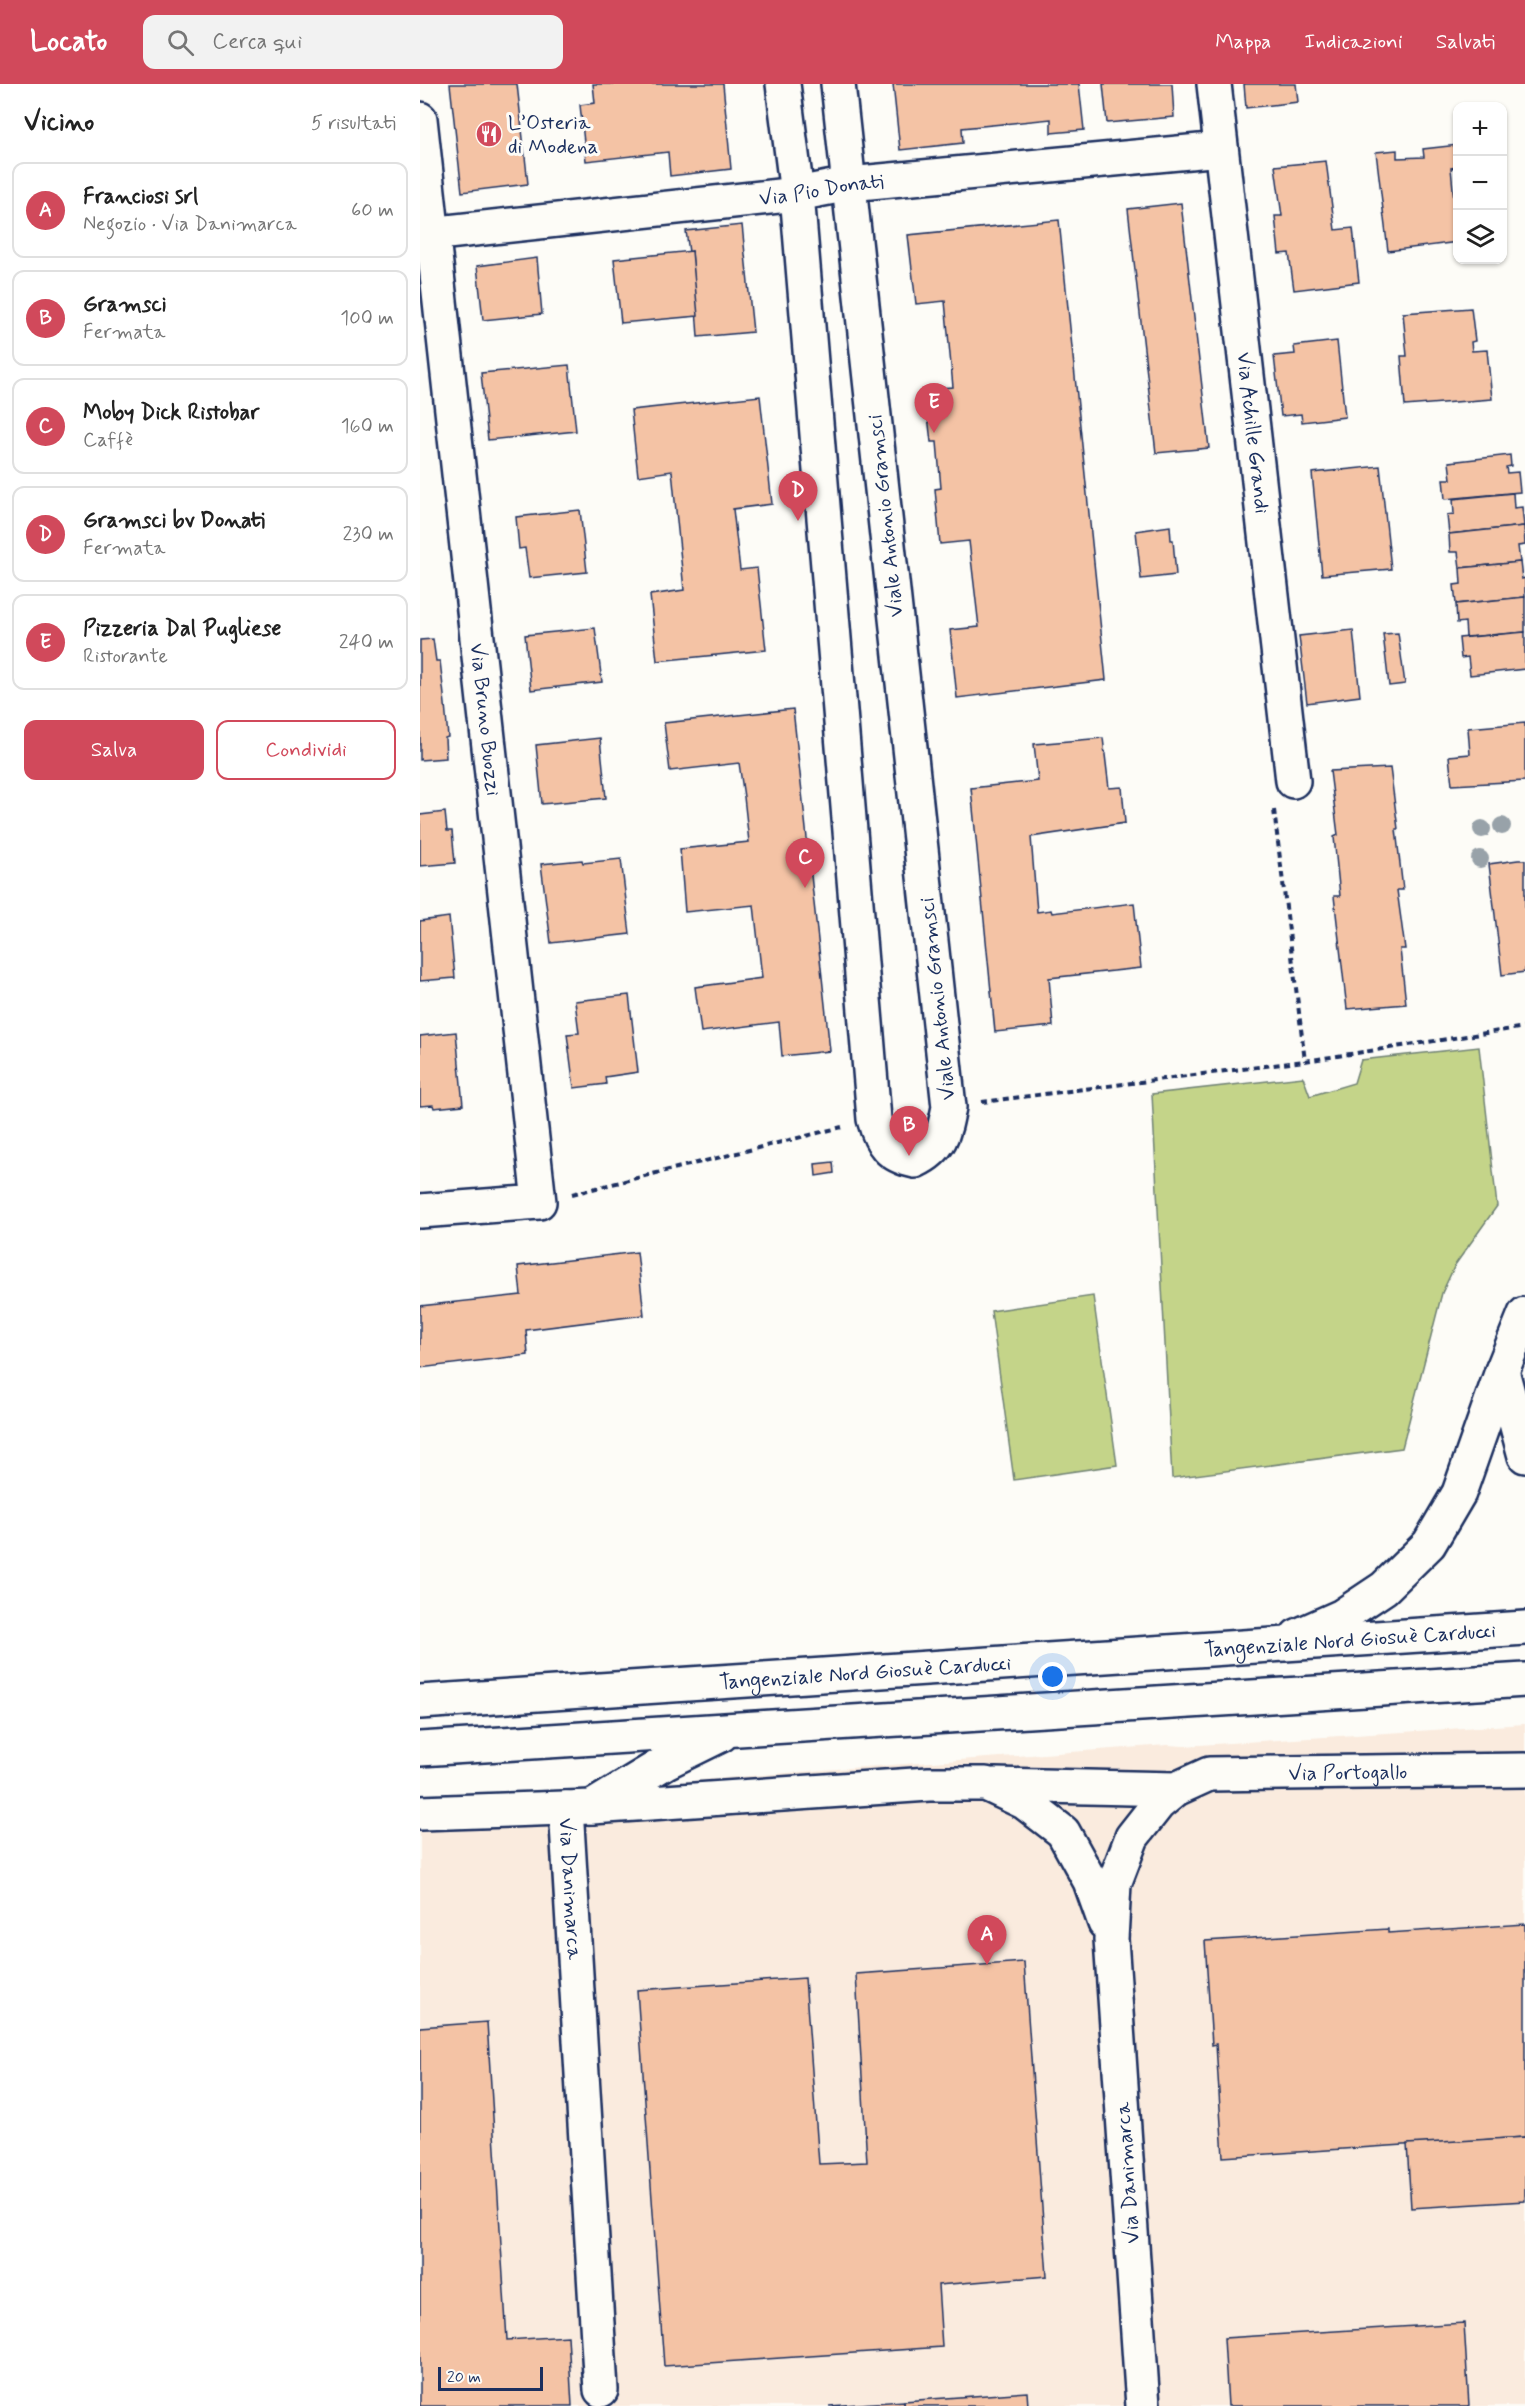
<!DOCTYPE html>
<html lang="it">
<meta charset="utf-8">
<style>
body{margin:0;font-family:Mynerve,sans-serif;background:#f2f2f2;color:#222}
.controls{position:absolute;right:18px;top:18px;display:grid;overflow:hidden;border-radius:12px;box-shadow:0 2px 4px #0004}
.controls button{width:54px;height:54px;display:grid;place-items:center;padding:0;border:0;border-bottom:2px solid #e0e0e0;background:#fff;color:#222;font:30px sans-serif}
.scale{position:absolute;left:18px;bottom:15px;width:105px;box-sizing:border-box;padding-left:6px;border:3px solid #1b2f5e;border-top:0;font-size:16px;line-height:21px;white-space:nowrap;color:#1b2f5e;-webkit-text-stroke:4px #fdfcf7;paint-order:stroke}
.you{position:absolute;left:633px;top:1593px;width:21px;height:21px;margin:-15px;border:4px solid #fff;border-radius:50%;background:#1a73e8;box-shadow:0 0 0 9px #1a73e833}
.badge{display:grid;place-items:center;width:39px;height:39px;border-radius:50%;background:#d1495b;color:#fff;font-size:20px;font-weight:700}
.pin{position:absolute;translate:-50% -50px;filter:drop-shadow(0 2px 3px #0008)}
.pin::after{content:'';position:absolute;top:32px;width:21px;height:18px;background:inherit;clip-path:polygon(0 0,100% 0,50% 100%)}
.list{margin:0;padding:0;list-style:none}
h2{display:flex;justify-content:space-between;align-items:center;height:78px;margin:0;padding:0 24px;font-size:26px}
h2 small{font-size:20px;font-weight:400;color:#767676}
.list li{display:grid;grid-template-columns:39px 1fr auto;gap:18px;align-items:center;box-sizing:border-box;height:96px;margin:0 12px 12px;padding:0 12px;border:2px solid #e0e0e0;border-radius:12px}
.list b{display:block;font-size:22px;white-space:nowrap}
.list p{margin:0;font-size:20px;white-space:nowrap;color:#767676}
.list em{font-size:20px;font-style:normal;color:#767676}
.actions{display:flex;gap:12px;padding:18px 24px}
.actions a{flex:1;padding:14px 0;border:2px solid #d1495b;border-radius:12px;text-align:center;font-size:21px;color:#d1495b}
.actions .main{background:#d1495b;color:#fff}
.icon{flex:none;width:33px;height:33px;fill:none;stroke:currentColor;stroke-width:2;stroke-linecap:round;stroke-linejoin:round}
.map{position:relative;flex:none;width:1105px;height:2322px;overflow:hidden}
header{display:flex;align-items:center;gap:36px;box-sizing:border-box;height:84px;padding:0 30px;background:#d1495b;color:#fff}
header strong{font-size:28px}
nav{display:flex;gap:33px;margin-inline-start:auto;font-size:21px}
.search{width:420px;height:54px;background:#f2f2f2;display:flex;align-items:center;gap:15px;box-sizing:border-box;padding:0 21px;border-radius:12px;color:#767676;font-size:22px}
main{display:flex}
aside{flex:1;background:#fff}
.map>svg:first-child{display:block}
</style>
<header>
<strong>Locato</strong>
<div class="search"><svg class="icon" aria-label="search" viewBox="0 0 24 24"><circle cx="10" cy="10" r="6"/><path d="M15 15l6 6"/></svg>Cerca qui</div>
<nav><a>Mappa</a><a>Indicazioni</a><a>Salvati</a></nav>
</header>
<main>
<aside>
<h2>Vicino<small>5 risultati</small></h2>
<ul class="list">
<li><span class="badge">A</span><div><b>Franciosi srl</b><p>Negozio · Via Danimarca</p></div><em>60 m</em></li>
<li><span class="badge">B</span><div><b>Gramsci</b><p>Fermata</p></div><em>100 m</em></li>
<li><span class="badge">C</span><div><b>Moby Dick Ristobar</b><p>Caffè</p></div><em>160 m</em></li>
<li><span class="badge">D</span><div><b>Gramsci bv Donati</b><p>Fermata</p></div><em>230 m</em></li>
<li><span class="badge">E</span><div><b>Pizzeria Dal Pugliese</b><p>Ristorante</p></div><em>240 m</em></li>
</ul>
<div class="actions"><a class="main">Salva</a><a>Condividi</a></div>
</aside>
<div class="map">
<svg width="1105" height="2322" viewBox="0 0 1105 2322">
<rect width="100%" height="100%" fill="#fdfcf7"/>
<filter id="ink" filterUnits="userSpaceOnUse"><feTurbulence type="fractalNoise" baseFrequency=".0167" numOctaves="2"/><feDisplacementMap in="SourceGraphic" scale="12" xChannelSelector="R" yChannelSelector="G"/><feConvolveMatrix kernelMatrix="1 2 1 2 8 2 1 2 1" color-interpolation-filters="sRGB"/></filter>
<g filter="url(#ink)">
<path fill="#faebde" d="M1105,1640V2322H0V1719L402,1686L747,1661L764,1662Z"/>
<g fill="#c4d489" stroke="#708274" stroke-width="1.5">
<path d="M1059,963L1077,1122L1035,1181L1022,1209L982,1364L752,1394L732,1010L883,993L890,1012L934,999L941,976Z"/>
<path d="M673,1212L697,1381L594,1396L571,1227Z"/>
</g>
<g fill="#f4c3a5" stroke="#1b2f5e" stroke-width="1.5">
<path d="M30,0H97L108,100L42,108Z"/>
<path d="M173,0H303L311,85L250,92L248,68L166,77L160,21L175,19Z"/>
<path d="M473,0H659L664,46L631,49V35L542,44L543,59L480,66Z"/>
<path d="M683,0H752L754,33L687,39Z"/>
<path d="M824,0H876L878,18L826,24Z"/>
<path d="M1038,61V83L1031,84L1038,158L968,167L956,68L977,66V74L1004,73L1003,65Z"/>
<path d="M906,77L915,146L933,144L939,198L874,206L869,169L859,170L855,132H862L855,82Z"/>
<path d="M761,119L789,364L736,369L708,125Z"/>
<path d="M639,136L686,596L537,614L530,546L559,543L549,457L520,460L515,405L521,404L517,358H511L505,305L533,303L525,217L496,220L488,151Z"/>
<path d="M322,141L333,248L278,253L272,167L269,168L266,147Z"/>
<path d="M272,167L278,232L201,239L194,175Z"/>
<path d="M117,174L122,230L63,236L57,182Z"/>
<path d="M1051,224L1055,257L1051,258L1052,267L1067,266L1072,315L985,322L981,272H987L983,229Z"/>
<path d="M917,257L925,333L882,338L881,330L861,332L854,272L875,270L874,262Z"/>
<path d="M149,281L156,347L68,356L61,289Z"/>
<path d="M340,312L352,420L313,425L320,486L337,484L346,566L237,577L230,511L264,506L252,387L218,392L211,326Z"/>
<path d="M1090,371L1091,382L1086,383L1087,389L1098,388L1100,408L1025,415L1023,395H1031L1029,378Z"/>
<path d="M960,382L971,485L902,491L892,389Z"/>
<path d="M1093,409L1094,424L1102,423L1104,442L1029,450L1027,431L1034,430L1033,415Z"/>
<path d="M160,426L167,488L109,494L105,464L99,465L96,433Z"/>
<path d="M750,442L751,456H753L756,491L721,495L716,447Z"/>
<path d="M1104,442L1105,461L1098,462L1100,478L1040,484L1038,468H1030L1029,450Z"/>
<path d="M1100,478L1102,495L1105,494V513L1036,520L1034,501L1041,500L1040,484Z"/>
<path d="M1105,513V548L1046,553L1045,538L1037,539L1036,520Z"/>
<path d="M175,544L182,598L111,606L105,551Z"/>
<path d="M933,546L940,612L887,619L879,552Z"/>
<path d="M1105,548V585L1050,591L1048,573L1041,574L1039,554Z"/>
<path d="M978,549L985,600L969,602L963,550Z"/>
<path d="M13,555L16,577H20L25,620L28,653L25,654L26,674L0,676V556Z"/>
<path d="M373,625L410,967L362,972L359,938L281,948L275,903L342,894L334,821L265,828L260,765L329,758L324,713L319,679L250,687L244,639Z"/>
<path d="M1105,639V697L1032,701L1029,672L1050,670L1048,644Z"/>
<path d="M180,654L186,714L122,720L116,661Z"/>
<path d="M683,654L689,704L702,703L705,739L611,753L617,828L631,826L632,829L714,819L721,884L629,894L633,942L575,948L551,704L618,697L614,660Z"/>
<path d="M970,684L978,745H976L983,806H977L985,865H980L986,920L927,925L914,812H920L914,753L918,751L910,687Z"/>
<path d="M25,728L27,747H32L35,779L0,782V731Z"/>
<path d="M201,775L210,850L131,859L121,780L162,776L163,779Z"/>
<path d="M1098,776H1105V888L1082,891L1069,780Z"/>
<path d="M29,833L35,894L0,897V837Z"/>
<path d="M209,911L218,988L185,993L186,1000L154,1004L147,950L159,949L155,917Z"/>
<path d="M36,948L43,1021L14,1024L13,1021L0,1022V952Z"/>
<path d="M413,1078L414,1089L396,1092L395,1080Z"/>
<path d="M217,1168L224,1231L106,1246L108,1271L0,1284V1222L101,1211L98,1182Z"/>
<path d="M1105,1840V2053L803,2073L796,1960L792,1961L785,1857L968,1845V1849Z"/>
<path d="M604,1878L627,2192L518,2201L522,2263L244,2282L217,1906L385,1894L399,2080L447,2078L436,1890Z"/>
<path d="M67,1938L87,2256L148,2252L152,2322H0V1943Z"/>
<path d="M1105,2053V2117L991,2124L987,2060Z"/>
<path d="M1044,2239L1049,2322H808L804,2254Z"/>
<path d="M607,2308L608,2322H484V2317Z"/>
<path d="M484,2317V2322H409Z"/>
</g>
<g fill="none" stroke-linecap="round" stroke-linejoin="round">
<defs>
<g id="minor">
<path d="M363,0L377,110L454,1035C461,1060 469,1072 495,1077C521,1065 524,1049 529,1023L418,0"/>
<path id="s1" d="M794,0L873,697"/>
<path id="s2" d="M0,35L119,1118L0,1127"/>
<path id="s3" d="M0,151L377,110L429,100L801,65"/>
<path d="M575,1701L756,1705"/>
<path id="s4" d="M146,1724L181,2306"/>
<path d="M0,1729L172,1723L509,1700H566L604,1718L643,1748L670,1797L685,1839"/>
<path id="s5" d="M723,2322L691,1855L694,1800L712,1753L738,1720L756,1705L789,1690L1105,1686"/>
</g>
<g id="highway">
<path d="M1082,1287L1105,1372"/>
<path d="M877,1552L922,1532L964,1504L1009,1460L1039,1409L1082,1287L1105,1230"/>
<path id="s6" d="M0,1618L1105,1544"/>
<path d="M0,1665L1105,1596"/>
<path d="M172,1723L246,1678L301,1651"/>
</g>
</defs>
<use href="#minor" stroke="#1b2f5e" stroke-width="38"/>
<use href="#highway" stroke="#1b2f5e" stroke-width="38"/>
<g stroke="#1b2f5e" stroke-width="4" stroke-dasharray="6 4.5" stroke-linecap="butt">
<path d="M854,726L885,977"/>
<path d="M562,1018L885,977L1105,943"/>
<path d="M152,1110L422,1043"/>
</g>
<use href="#minor" stroke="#fdfcf7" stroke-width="33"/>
<use href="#highway" stroke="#fdfcf7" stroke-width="33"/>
</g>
<g fill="#98a2a9">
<circle cx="1082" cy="742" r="9"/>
<circle cx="1062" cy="745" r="9"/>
<circle cx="1060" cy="775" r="9"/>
</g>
</g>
<defs>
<symbol id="restaurant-disc" viewBox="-11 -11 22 22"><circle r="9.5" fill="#d1495b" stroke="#fdfcf7"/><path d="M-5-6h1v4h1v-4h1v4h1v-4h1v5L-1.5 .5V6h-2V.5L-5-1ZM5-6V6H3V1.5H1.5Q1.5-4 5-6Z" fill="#fff"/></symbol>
</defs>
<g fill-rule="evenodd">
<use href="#restaurant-disc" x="54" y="35" width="30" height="30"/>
</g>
<g text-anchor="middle" stroke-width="6" stroke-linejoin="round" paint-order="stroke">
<g font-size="21" fill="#1b2f5e" stroke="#fdfcf7" text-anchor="start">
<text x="88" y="45">L’Osteria<tspan x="88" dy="24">di Modena</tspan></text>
</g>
<g font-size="21" fill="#1b2f5e" stroke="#fdfcf7">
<text dy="7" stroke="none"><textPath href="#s3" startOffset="404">Via Pio Donati</textPath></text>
<text dy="7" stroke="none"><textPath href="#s1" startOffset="351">Via Achille Grandi</textPath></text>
<text transform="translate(465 432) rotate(-96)" y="7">Viale Antonio Gramsci</text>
<text dy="7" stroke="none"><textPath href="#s2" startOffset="604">Via Bruno Buozzi</textPath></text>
<text transform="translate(517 915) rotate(-96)" y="7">Viale Antonio Gramsci</text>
<text dy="7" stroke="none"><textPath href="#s6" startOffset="932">Tangenziale Nord Giosuè Carducci</textPath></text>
<text dy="7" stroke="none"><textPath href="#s6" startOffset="446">Tangenziale Nord Giosuè Carducci</textPath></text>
<text dy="7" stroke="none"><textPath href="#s5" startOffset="814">Via Portogallo</textPath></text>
<text dy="7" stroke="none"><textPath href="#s4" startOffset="81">Via Danimarca</textPath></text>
<text transform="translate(707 2089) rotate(-94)" y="7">Via Danimarca</text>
</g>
</g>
</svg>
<div class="controls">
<button>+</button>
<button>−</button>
<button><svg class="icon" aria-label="layers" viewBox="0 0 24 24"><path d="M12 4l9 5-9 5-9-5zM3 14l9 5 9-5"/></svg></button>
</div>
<div class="scale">20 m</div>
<div class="you"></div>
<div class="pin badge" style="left:567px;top:1881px">A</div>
<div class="pin badge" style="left:489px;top:1072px">B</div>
<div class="pin badge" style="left:385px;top:804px">C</div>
<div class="pin badge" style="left:378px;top:437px">D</div>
<div class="pin badge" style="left:514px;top:349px">E</div>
</div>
</main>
